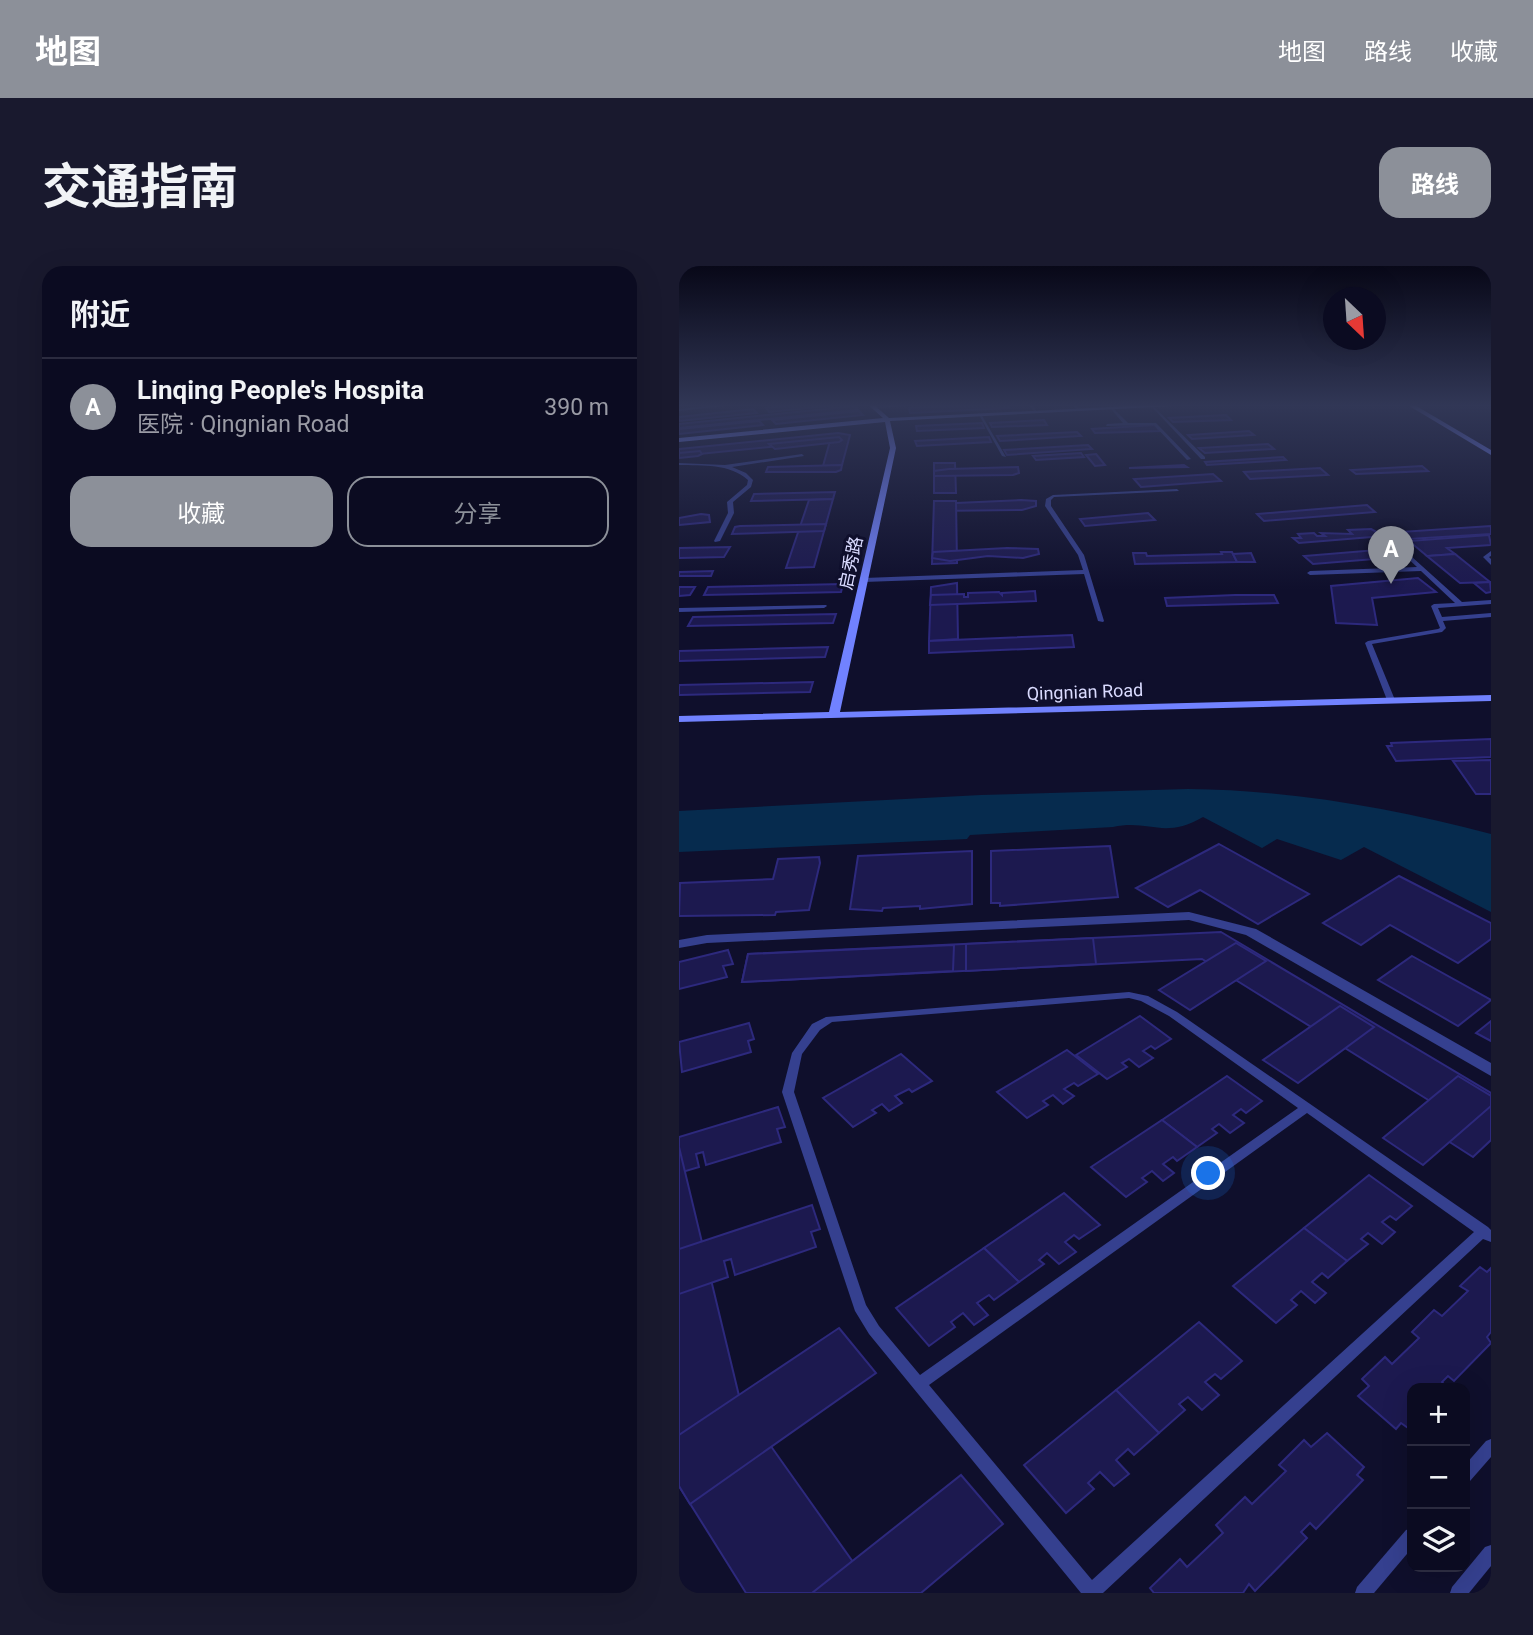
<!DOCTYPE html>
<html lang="zh">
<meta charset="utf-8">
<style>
body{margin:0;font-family:Roboto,"Noto Sans SC",sans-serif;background:#19192e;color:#f1f3f6}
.controls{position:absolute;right:21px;bottom:21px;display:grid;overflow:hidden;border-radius:14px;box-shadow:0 7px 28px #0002}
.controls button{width:63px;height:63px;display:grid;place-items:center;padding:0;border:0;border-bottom:2px solid #2b2b3f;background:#0b0b21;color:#f1f3f6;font:35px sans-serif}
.compass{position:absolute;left:644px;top:21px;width:63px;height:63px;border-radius:50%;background:#0b0b21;box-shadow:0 7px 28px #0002;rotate:155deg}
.you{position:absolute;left:530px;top:908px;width:24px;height:24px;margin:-18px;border:5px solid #fff;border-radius:50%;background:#1a73e8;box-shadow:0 0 0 10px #1a73e833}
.badge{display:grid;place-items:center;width:46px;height:46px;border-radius:50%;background:#8c9099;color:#fff;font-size:23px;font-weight:700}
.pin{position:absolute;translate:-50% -58px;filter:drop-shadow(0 2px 4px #0008)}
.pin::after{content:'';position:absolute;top:37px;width:24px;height:21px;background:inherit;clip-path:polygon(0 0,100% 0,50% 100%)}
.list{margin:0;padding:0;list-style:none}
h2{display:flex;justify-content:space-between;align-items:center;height:91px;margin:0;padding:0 28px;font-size:30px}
h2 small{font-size:23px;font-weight:400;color:#9a9ba5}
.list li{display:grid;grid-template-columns:46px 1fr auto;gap:21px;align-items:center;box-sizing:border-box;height:98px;padding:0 28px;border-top:2px solid #2b2b3f}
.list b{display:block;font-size:26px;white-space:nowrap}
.list p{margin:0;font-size:23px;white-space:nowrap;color:#9a9ba5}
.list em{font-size:23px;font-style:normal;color:#9a9ba5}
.actions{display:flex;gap:14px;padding:21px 28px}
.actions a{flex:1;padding:16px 0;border:2px solid #8c9099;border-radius:21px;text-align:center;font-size:24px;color:#8c9099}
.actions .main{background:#8c9099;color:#fff}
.icon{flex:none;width:38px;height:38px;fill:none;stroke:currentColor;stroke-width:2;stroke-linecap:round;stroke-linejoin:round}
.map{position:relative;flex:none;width:812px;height:1327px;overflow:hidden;border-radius:21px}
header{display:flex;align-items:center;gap:42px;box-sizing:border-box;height:98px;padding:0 35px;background:#8c9099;color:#fff}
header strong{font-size:33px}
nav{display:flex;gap:38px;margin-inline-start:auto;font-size:24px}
.intro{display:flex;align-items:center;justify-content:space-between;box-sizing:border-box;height:168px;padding:0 42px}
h1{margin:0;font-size:49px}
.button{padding:18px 32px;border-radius:21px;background:#8c9099;color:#fff;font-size:24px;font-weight:700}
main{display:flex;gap:42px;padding:0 42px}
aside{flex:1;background:#0b0b21;border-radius:21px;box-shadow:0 7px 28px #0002}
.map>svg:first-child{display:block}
</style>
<header>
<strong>地图</strong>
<nav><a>地图</a><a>路线</a><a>收藏</a></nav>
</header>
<div class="intro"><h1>交通指南</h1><a class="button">路线</a></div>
<main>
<aside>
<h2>附近<small></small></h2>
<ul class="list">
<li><span class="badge">A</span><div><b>Linqing People's Hospita</b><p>医院 · Qingnian Road</p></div><em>390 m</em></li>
</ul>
<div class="actions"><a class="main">收藏</a><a>分享</a></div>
</aside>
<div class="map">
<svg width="812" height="1327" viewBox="0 0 812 1327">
<rect width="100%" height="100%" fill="#0f0f2c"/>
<path fill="#062b4e" d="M509,523C612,524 713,542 812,568V646L685,581L662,594L598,573L583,582L524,551C484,574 471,553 434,561L291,569L288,573L0,586V545L302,529Z"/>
<g fill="#1c194f" stroke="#2d297d" stroke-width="2">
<path d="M127,138H169L90,146L87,142Z"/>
<path d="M320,138H327L330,142L231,147L230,142Z"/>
<path d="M175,140L179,144L0,162V158Z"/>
<path d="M74,143L78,147L0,155V151Z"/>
<path d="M180,145L184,149L97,158L93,154Z"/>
<path d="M547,149L552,154L494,156L490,152Z"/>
<path d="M365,154L368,159L313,161L311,157Z"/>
<path d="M80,155L84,159L0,168V163Z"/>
<path d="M303,157L305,162L238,165L237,160Z"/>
<path d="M476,159L481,165L416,167L413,163Z"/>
<path d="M570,165L575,169L513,173L509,169Z"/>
<path d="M398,166L402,170L321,175L318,170Z"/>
<path d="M159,167L171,169L163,199L144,200L151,175L0,190V183Z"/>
<path d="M160,171L163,174L160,176L96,183L90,178Z"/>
<path d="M310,171L312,176L238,180L236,175Z"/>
<path d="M589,178L595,183L526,187L520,182Z"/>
<path d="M409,179L413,183L328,189L325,184Z"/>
<path d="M21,185L23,188L19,190L0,192V187Z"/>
<path d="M402,187L405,191L357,194L354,190Z"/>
<path d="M417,188L426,199L416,200L407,189Z"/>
<path d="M604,191L607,194L528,199L526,196Z"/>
<path d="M255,197H276L277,227H255Z"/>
<path d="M163,199L162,204L157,206H87L89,201Z"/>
<path d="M505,199L508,201L450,202Z"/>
<path d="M743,200L749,205L677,208L672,204Z"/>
<path d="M339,201L340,207L334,209L255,210V205L270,203Z"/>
<path d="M641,202L649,209L571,213L565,206Z"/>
<path d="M534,208L542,215L462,221L455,213Z"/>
<path d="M156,226L154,233L72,235L75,228Z"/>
<path d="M154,233L135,301L107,302L130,234Z"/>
<path d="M342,234L357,235V240L343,244L255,245V238Z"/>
<path d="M255,235H277L278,297L253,298Z"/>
<path d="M688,239L696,246L585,255L578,248Z"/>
<path d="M469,247L476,254L406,260L401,253Z"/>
<path d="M22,248L30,249L31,256L0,259V252Z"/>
<path d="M147,258L145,265L53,268L56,261L61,260Z"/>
<path d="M812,260V268L730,273L721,266Z"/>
<path d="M692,263L705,270L620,277L614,272H622L619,268L635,267L638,270H646L642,267L673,268L669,264Z"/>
<path d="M810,269L812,279L768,282L776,288L748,290L730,275Z"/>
<path d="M51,281L45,291L0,292V282Z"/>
<path d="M328,282L359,283L360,288L344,292L309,290L271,295L253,292L254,286Z"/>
<path d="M710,283L721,291L634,298L625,290Z"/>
<path d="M542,286H553L558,296L456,298L454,287H467L468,290L543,288Z"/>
<path d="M572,287L576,296H558L554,288Z"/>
<path d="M776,288L811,316L781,317L748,290Z"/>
<path d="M34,305L32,310H0V306Z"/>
<path d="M739,312L757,326L693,332L698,359L657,357L652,320Z"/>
<path d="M811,316L812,326L807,327L795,317Z"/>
<path d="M278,317L279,373L250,375L252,321Z"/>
<path d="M164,318L162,326L25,329L29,321Z"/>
<path d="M0,321H16L11,329L0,330Z"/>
<path d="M356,325L357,335L251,339L252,329L285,328V331H289V327L320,326L323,329V327Z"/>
<path d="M556,329H595L599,337L488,340L486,332Z"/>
<path d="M157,348L154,357L9,360L14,351Z"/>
<path d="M393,369L395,381L250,387V375Z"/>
<path d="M149,381L146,391L0,395V385Z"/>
<path d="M134,416L131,426L0,429V419Z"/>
<path d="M812,473V491L717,495L708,480H713L712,477Z"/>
<path d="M812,494V528H797L774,495Z"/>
<path d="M540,578L630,628L579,658L521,624L489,641L457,622Z"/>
<path d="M431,580L439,631L321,640V637H312V585Z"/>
<path d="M293,585V638L241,643V640L204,642L203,645L171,643L179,590Z"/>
<path d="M140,591L141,597L130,644L97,646L96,649L0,650L1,617L94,613L99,593Z"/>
<path d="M720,610L812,657V673L779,697L711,659L682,679L644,657Z"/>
<path d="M542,666L812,827V874L794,891L755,866L775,850L523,693L63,716L69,688Z"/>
<path d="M414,672L417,698L287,705V678Z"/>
<path d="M557,677L587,695L511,744L480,724Z"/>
<path d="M275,679L274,705L63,716L69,688Z"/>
<path d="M49,684L54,698L44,700L48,711L0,723V696Z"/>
<path d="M733,690L812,734L779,760L699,714Z"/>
<path d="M661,740L695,761L619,817L584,794Z"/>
<path d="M461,750L492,773L476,783L472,780L464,785L474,792L460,801L450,793L443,797L448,801L428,813L397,789Z"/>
<path d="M812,755V775L797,767Z"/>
<path d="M70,757L75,773L69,775L72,786L3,806L0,776Z"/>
<path d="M388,784L419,808L399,820L395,817L385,823L395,830L384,838L374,829L364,835L369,839L348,852L318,826Z"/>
<path d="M222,788L253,815L233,826L230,823L216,830L223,837L210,845L203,838L193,844L197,847L174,861L144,832Z"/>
<path d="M548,810L583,835L567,847L562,843L554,849L565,857L551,867L540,858L533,863L538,867L518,881L483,854Z"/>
<path d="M779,810L812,830V840L744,899L704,872Z"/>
<path d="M99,841L106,861L98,863L102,876L27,899L24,886L17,888L20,901L0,907V871Z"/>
<path d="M483,854L518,881L498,895L494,891L484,898L495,907L484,915L473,905L463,912L468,916L447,931L412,901Z"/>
<path d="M0,881L62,1138L196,1327H67L0,1220Z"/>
<path d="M690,909L733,940L717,954L711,950L703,956L716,966L703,978L689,967L682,973L689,978L668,995L625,962Z"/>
<path d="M385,927L421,959L400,973L395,969L386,976L397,986L380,998L368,987L360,994L365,998L340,1016L305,982Z"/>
<path d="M133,939L141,963L132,966L137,981L56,1009L52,993L45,995L49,1011L0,1028V983Z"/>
<path d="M625,962L668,995L649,1012L643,1007L633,1016L647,1027L636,1037L622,1025L612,1034L618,1039L597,1057L554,1020Z"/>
<path d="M305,982L340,1016L315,1034L310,1029L298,1037L309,1049L295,1059L284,1047L272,1056L276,1061L250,1080L217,1042Z"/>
<path d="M801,1001L808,1006L812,1002V1066L808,1071L812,1077L775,1115L769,1110L763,1116L768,1122H733V1158L729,1162L722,1157L717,1163L679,1130L690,1120L683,1113L706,1091L713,1098L740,1072L733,1066L755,1044L763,1050L789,1025L781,1020Z"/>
<path d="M520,1056L563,1095L542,1113L536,1108L526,1116L540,1129L523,1144L509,1131L500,1138L506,1144L480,1167L437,1124Z"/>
<path d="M160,1062L197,1107L11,1238L0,1220V1169Z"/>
<path d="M437,1124L480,1167L455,1189L449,1183L437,1194L450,1208L435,1220L421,1206L409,1217L415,1223L387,1247L345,1199Z"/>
<path d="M648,1167L685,1201L678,1209L684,1214L637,1263L631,1257L622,1266L628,1272L576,1325L570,1318L564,1327H475L471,1322L501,1293L508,1301L544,1267L537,1259L566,1231L573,1238L607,1205L600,1199L625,1174L632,1181Z"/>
<path d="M282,1209L324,1258L242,1327H133Z"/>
</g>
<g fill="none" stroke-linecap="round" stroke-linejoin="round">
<g fill="#35408f" fill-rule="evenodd">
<path d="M50,138H65L0,145V143Z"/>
<path d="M235,138H264L195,142L193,141Z"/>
<path d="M350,138H354L358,147H356Z"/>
<path d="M392,138H396L402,144L399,145Z"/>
<path d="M472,140H474L526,191V193H522Z"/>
<path d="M433,141L449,157H477L512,193L508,194L475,159L427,160L428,158L444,157L431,142Z"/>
<path d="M299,147L302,148L327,191L323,190Z"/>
<path d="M123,188L125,190L53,201L67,207L74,214L72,221L54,236L55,247L41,275L36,276L35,275L49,247L48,236L68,219L69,214C50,197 24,200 0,199V197L46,199Z"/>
<path d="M498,223L500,225L375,231L372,234V240L405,289L425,355L424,356L419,355L405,308L185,316L182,314L185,312L404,304L399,289L366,240L367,233L374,229Z"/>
<path d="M713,273L783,336L812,334V338L759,342L763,351L812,347V351L764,355L767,362L763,366L693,378L716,434L712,436L708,434L686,377L689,375L759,363L761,362L752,340L755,338L776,337L742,305L631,309L628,307L631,305L738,301L711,276L710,275Z"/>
<path d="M812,285V290L810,291L812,293V299L804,291Z"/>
<path d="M147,339L148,340L145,342L0,346V342Z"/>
<path d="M450,726L469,730L498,746L809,961L812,964V976L804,973L424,1327H402L190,1068L176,1045L103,826L113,787L133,758L147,751ZM450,732L462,735L490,750L619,842L241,1109L200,1060L187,1039L115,826L123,788L141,764L153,756ZM628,847L795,966L413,1314L250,1119Z"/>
<path d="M812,1173V1191L791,1215L786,1217V1199L807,1175Z"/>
<path d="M733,1262V1282L695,1327H676L678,1321L727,1264Z"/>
<path d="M812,1279V1300L790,1327H771L773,1321L806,1281Z"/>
</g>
<path fill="#35408f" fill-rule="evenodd" d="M510,646L577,663L812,797V810L567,669L510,654L28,677L0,682V674L28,669Z"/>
<g fill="#7182ff" fill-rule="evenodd">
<path d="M188,138H194L210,152L490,138H533L211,155L217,182L161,446L812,429V435L0,456V450L150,446L211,182L206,156L0,176V172L204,152Z"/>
<path d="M727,138H734L812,184V189Z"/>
</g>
</g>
<linearGradient id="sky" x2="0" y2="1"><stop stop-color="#080818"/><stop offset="0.43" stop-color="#313756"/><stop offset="1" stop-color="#313756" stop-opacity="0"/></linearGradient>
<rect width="812" height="324" fill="url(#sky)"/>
<g text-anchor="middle" stroke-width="6" stroke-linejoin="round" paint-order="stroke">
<g font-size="18" fill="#dadbff" stroke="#0f0f2c">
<text transform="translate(172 297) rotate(-78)" y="6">启秀路</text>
<text transform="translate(406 426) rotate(-2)" y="6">Qingnian Road</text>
</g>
</g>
</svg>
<div class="controls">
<button>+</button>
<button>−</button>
<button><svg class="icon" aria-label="layers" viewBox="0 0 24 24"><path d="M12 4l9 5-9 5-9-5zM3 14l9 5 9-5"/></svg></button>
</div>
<svg class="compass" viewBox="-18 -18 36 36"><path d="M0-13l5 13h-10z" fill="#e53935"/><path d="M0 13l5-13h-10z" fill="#9a9ba5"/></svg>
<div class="you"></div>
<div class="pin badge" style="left:712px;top:318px">A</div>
</div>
</main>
